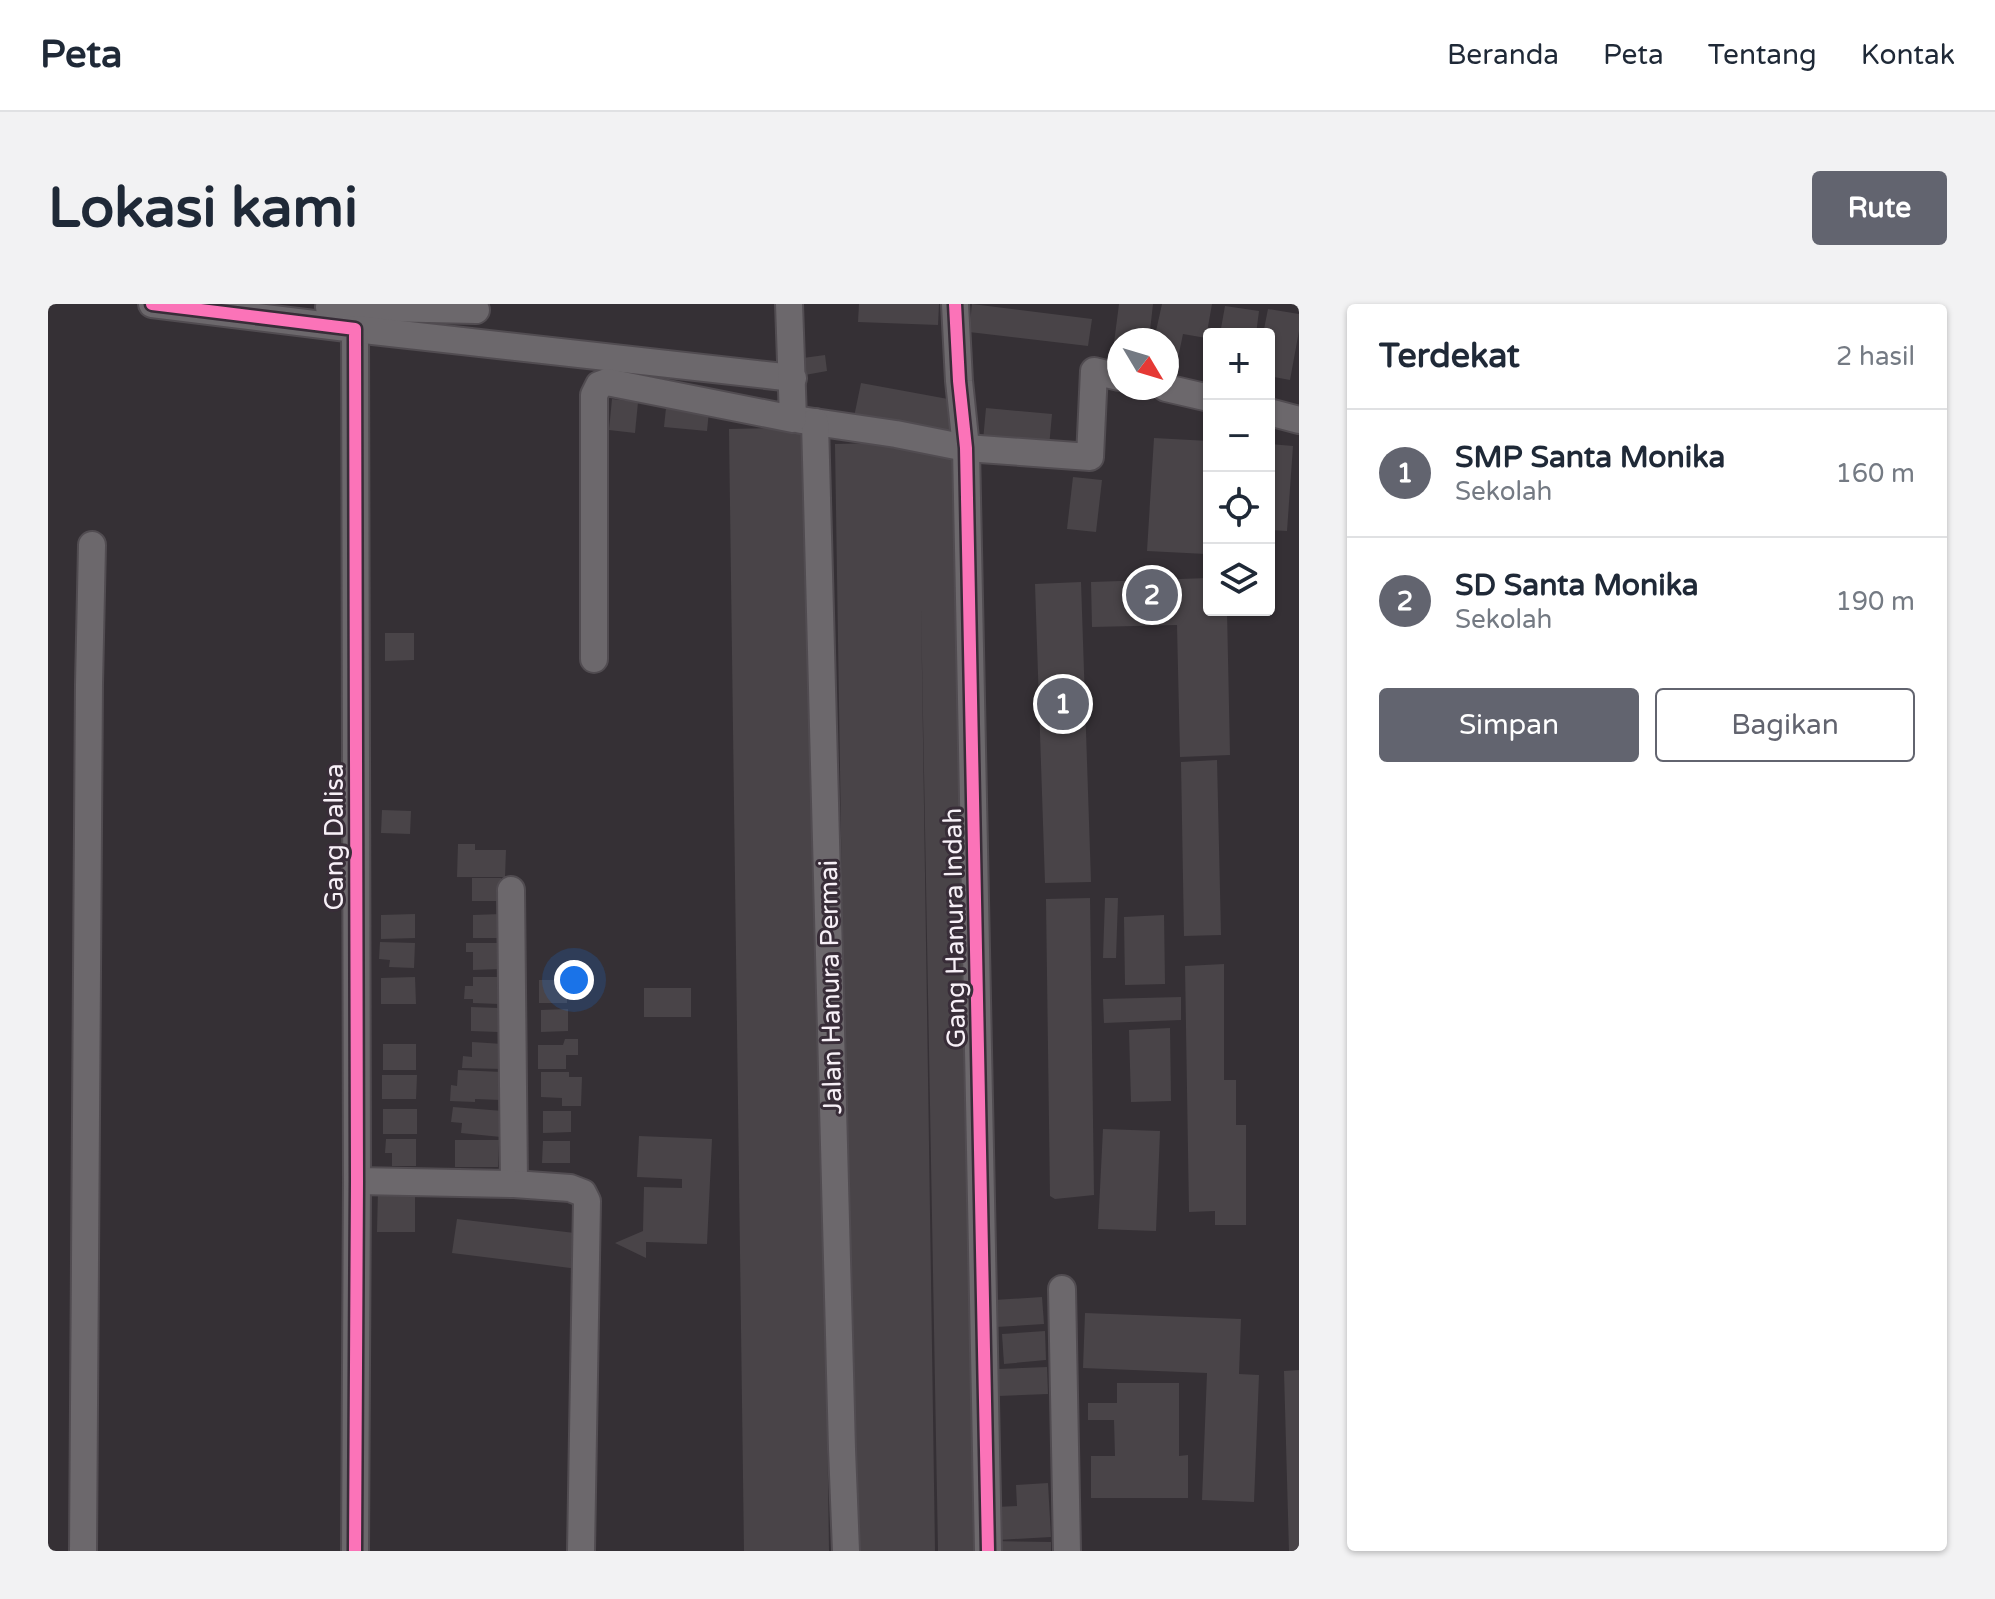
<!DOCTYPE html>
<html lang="id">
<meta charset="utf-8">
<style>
body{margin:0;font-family:"Varela Round",sans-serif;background:#f2f2f3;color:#1f2937}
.controls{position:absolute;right:24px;top:24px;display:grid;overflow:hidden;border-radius:8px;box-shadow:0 2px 6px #0004}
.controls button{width:72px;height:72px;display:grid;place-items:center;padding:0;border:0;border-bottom:2px solid #e0e1e3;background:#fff;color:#1f2937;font:40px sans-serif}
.compass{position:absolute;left:1059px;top:24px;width:72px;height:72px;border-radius:50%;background:#fff;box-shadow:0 2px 6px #0004;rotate:128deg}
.you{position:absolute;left:526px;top:676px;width:28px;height:28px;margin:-20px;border:6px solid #fff;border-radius:50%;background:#1a73e8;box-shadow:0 0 0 12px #1a73e833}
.badge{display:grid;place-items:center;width:52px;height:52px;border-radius:50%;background:#62646f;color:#fff;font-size:26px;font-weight:700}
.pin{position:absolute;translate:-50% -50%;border:4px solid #fff;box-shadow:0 2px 8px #0006}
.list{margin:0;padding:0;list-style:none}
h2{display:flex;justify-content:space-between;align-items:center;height:104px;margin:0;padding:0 32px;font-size:34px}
h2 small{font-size:26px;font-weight:400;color:#747a83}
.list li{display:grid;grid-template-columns:52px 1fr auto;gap:24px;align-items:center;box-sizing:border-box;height:128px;padding:0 32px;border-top:2px solid #e0e1e3}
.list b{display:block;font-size:30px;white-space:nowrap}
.list p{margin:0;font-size:26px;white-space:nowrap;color:#747a83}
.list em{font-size:26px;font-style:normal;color:#747a83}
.actions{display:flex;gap:16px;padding:24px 32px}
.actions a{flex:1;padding:18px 0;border:2px solid #62646f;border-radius:8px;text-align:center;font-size:28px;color:#62646f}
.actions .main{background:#62646f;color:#fff}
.icon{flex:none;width:44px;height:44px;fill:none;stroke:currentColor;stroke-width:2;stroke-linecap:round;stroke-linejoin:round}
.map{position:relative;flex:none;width:1251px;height:1247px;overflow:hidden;border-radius:8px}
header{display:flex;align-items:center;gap:48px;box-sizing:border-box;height:112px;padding:0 40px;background:#fff;border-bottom:2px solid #e0e1e3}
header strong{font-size:38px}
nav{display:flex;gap:44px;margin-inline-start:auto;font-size:28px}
.intro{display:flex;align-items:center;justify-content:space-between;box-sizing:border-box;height:192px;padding:0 48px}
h1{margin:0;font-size:56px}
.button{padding:20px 36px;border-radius:8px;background:#62646f;color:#fff;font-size:28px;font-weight:700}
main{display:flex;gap:48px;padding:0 48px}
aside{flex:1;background:#fff;border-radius:8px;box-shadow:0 2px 6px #0004}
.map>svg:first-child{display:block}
</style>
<header>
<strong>Peta</strong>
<nav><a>Beranda</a><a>Peta</a><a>Tentang</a><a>Kontak</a></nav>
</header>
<div class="intro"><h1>Lokasi kami</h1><a class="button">Rute</a></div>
<main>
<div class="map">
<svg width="1251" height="1247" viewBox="0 0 1251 1247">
<rect width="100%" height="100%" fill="#353035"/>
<g fill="#494448">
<path d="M811,0H891L890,21L810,18Z"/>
<path d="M924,0L1044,15L1040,42L921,28Z"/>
<path d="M1071,0H1105L1101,36H1071V39H1066Z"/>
<path d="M1114,0H1164L1158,34L1135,30L1130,54L1119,52V36H1106Z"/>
<path d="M1177,2L1211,7L1208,30H1172Z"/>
<path d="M1220,5L1251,10V27L1242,76L1221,72V30H1215Z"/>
<path d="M777,51L779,67L757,71L755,54Z"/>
<path d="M813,79L900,95L909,133L806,113Z"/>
<path d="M564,95L590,98L587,129L561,126Z"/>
<path d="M618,104L661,107L659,127L616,123Z"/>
<path d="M938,104L1004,110L1001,143L935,137Z"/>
<path d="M765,123L781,1247H696L681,125Z"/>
<path d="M1106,134L1161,137V241L1158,250L1099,247Z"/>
<path d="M869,138L910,153L930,1247H890L873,300L887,1247H804L787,140Z"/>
<path d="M1221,140L1245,142L1239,227L1221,226Z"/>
<path d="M1025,173L1054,176L1048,228L1019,225Z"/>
<path d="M1161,274V306H1179L1182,451L1132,453L1129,321L1044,323L1043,278Z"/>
<path d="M1033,278L1043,578L997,579L987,280Z"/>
<path d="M337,329H366V356L337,357Z"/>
<path d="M1169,456L1173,631L1136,632L1133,458Z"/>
<path d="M334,506L363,507L362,530L333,529Z"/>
<path d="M410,540H427V546H458L457,573H409Z"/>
<rect x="424" y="574" width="29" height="23"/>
<path d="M1042,594L1046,891L1007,895L1002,892L998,595Z"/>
<path d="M1057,594H1070L1068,654H1055Z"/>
<path d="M367,610V634L333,635V611Z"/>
<path d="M453,610L452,634H425V611Z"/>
<path d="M1116,611L1117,680L1077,681L1076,613Z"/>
<path d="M332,638L367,639L366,664L341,663L342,656L331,655Z"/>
<path d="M418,639H452V665L425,666V648H418Z"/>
<path d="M1176,660V776H1188V821H1198V921H1167V907L1141,908L1137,662Z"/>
<path d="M367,673L368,700H333V674Z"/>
<path d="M425,673H452L451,700L425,699V695H416L417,682H425Z"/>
<rect x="491" y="676" width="28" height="23"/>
<rect x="596" y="684" width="47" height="29"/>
<path d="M1133,693V716L1056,719L1055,695Z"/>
<path d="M423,703L451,704L450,728L423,727Z"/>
<path d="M520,705V727L493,728V706Z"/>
<path d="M1122,724L1123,797L1083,798L1081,726Z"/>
<path d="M517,735H530V751H518V765H490V741H515Z"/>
<path d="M424,738L455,740L454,765L414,764L415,752L424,753Z"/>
<rect x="335" y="740" width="33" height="26"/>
<path d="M410,766L454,768L453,796L427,795V798L402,797L403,781L409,782Z"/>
<path d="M493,768H521V773H534L533,802H514V794L493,793Z"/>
<path d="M334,771H369L368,795H334Z"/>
<path d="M405,803L455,807L453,833L413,829L414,819L403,818Z"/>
<rect x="335" y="805" width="34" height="25"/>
<path d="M495,807H523V828L495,829Z"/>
<path d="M1055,825L1112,827L1108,927L1050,925Z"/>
<path d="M591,832L664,835L659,940L598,938V954L567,939L595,927L596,883L634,884V875L589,873Z"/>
<path d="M338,835H368V862H344V849H337Z"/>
<path d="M407,836H451L450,863H407Z"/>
<path d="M495,837H522V859H494Z"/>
<path d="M330,887L367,888V928H329Z"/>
<path d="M409,915L535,930L530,965L404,949Z"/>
<path d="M994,993L996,1020L948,1023L946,996Z"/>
<path d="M1037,1009L1193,1015L1191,1070L1211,1071L1206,1198L1154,1196L1159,1069L1035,1064Z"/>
<path d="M997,1027L998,1056L956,1060L954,1030Z"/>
<path d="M999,1063L1000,1090L950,1092L949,1065Z"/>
<path d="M1251,1066V1247H1241L1236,1067Z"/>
<path d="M1069,1079H1131V1152L1140,1151V1194H1043V1152H1067L1066,1116H1040V1099H1069Z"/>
<path d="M1000,1179L1003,1233L950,1236L948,1203L969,1202L968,1181Z"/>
<path d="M945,1237L1003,1238V1247H945Z"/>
</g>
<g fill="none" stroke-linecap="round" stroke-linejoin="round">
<defs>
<g id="street">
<path d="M104,0L307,25L309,877L307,1247"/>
<path d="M907,0L911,77L918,144L940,1247"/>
<path d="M281,3L428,6"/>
<path d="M307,25L745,74"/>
<path d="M1118,84L1161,94"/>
<path d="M1221,108L1251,116"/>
<path d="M753,116L848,130L918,144L1042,153L1046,67L1071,73"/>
<path d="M767,118L794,1145L798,1247"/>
<path d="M546,355V91L551,81L559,78L745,115L741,0"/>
<path d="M463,586L466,880"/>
<path d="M309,877L466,880L522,884L535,889L539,897L533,1247"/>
<path d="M1014,985L1019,1247"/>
<path d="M35,1247L41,380L44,241"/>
</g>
</defs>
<use href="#street" stroke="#514c51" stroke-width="30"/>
<use href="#street" stroke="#6c686c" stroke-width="26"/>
<defs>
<g id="cycleway">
<path d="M104,0L307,25L309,877L307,1247"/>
<path d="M907,0L911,77L918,144L940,1247"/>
</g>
</defs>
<use href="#cycleway" stroke="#382d38" stroke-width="17"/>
<use href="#cycleway" stroke="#fb73b8" stroke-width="12"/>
</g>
<g text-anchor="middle" stroke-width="6" stroke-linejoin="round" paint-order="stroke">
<g font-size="26" fill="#f7f0f7" stroke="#382d38">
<text transform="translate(286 533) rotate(-90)" y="9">Gang Dalisa</text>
<text transform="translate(906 624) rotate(-91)" y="9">Gang Hanura Indah</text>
<text transform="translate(782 683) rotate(-91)" y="9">Jalan Hanura Permai</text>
</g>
</g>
</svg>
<div class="controls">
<button>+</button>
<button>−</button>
<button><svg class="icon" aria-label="locate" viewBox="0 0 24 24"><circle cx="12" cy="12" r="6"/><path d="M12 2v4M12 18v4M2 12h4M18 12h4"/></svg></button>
<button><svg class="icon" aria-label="layers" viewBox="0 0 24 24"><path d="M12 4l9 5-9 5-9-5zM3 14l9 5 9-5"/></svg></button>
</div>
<svg class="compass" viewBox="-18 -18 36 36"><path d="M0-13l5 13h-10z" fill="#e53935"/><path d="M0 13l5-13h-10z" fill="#747a83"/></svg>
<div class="you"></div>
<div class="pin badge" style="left:1015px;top:400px">1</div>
<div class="pin badge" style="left:1104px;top:291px">2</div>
</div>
<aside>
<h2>Terdekat<small>2 hasil</small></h2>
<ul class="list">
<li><span class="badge">1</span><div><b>SMP Santa Monika</b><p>Sekolah</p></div><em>160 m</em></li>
<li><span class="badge">2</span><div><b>SD Santa Monika</b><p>Sekolah</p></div><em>190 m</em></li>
</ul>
<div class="actions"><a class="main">Simpan</a><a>Bagikan</a></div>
</aside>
</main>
